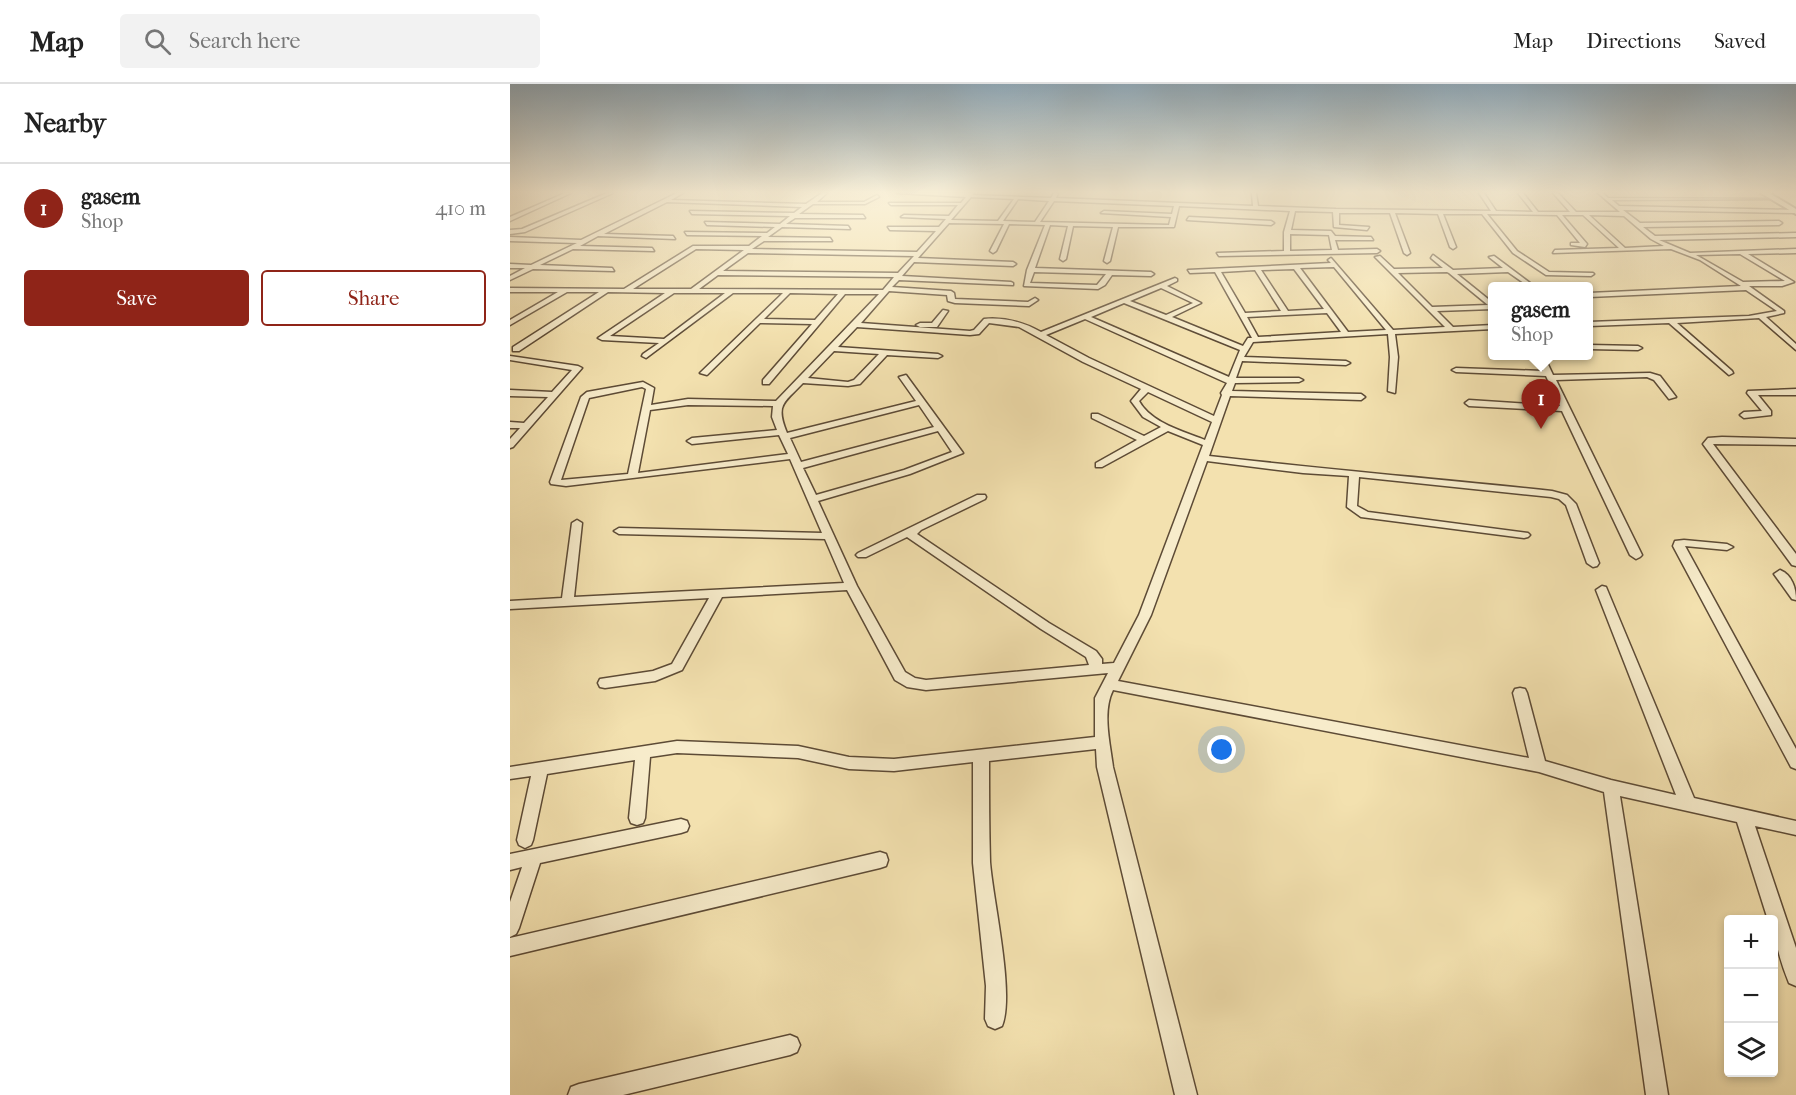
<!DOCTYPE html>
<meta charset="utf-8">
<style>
body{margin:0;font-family:"IM FELL French Canon",serif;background:#f2f2f2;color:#222}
.controls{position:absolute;right:18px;bottom:18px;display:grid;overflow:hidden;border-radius:6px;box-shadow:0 3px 9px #0003}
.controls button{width:54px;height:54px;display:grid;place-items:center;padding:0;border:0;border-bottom:2px solid #e0e0e0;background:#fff;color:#222;font:30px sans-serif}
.you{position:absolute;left:712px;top:666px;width:21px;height:21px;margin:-15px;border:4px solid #fff;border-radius:50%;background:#1a73e8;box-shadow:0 0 0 9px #1a73e833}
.badge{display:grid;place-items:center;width:39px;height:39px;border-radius:50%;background:#8f2418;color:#fff;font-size:20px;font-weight:700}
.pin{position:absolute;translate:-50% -50px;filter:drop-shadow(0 2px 3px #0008)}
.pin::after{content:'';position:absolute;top:32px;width:21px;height:18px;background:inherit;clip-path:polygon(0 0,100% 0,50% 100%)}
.popup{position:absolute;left:978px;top:198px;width:105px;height:78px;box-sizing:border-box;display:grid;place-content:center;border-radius:6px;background:#fff;filter:drop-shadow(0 2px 4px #0005);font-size:20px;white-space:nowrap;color:#767676}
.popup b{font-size:22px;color:#222}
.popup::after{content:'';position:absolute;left:50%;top:100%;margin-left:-12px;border:12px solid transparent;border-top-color:#fff}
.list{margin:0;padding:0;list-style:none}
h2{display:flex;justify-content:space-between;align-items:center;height:78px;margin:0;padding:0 24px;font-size:26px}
h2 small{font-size:20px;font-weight:400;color:#767676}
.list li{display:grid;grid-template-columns:39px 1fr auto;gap:18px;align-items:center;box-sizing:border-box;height:90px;padding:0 24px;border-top:2px solid #e0e0e0}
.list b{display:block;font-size:22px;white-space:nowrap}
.list p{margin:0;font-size:20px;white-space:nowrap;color:#767676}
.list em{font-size:20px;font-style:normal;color:#767676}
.actions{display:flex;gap:12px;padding:18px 24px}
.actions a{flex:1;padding:14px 0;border:2px solid #8f2418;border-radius:6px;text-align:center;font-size:21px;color:#8f2418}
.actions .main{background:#8f2418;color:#fff}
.icon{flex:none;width:33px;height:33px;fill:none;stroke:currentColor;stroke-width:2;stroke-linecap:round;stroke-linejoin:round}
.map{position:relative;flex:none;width:1286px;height:1011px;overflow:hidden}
header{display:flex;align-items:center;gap:36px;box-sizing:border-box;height:84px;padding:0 30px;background:#fff;border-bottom:2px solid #e0e0e0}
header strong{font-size:28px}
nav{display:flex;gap:33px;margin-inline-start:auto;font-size:21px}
.search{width:420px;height:54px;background:#f2f2f2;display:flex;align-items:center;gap:15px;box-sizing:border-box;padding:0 21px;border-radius:6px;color:#767676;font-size:22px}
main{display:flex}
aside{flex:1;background:#fff}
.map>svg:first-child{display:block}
</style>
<header>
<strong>Map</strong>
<div class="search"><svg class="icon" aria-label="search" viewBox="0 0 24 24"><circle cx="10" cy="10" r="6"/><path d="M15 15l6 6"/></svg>Search here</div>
<nav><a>Map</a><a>Directions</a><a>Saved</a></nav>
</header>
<main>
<aside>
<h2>Nearby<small></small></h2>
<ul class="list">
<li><span class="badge">1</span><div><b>gasem</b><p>Shop</p></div><em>410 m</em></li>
</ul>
<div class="actions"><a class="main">Save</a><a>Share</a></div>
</aside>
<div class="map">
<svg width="1286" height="1011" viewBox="0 0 1286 1011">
<rect width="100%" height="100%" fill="#f3e1af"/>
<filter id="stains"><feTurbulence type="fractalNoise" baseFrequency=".00333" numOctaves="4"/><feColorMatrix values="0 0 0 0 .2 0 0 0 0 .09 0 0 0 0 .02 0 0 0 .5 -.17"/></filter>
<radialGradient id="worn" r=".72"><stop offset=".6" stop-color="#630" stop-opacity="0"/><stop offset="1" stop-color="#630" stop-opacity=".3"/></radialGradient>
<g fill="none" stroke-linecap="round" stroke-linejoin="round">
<defs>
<g id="minor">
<path d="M55,109H61L0,137V133Z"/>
<path d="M97,109H103L15,148L0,150V146L12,145Z"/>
<path d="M167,109H173L161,116L296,120L312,109H317L307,118H354L367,111L369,113L355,120H303L289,130L353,131L355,134H285L276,140L338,142L340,145L272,143L258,153L320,154L322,157H254L242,165L407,168L426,147L380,146L378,143H429L436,135L391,133L394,131L439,132L448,121H381L379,119H451L456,113L387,109H464L463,111L541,114L544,109H548L546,114L743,122L742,109H746L748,122L826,125L981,127L969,109H974L986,127L1023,128L1008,109H1013L1028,128H1060L1043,109H1048L1066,128H1110L1088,109H1093L1098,114L1265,115L1102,116L1109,122L1286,126L1285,129L1113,126L1130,139L1269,137L1272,139L1269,141L1133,143L1145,152L1286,149V153L1149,156L1180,169L1286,165V169L1238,170L1284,198L1272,202H1239L1274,227V229L1256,233L1286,260V266L1249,234L1167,239L1222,287L1223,289L1219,291L1159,239L1079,242V238L1239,232L1267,227L1236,206L1079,213V209L1231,202L1190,176L1161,165L1043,169L1045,166L1109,164L1073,131H1052L1077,160L1075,163L1061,161V159H1070L1047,131L977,130L1007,167L1039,188L1083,189L1084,190L1081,192L1036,191L1003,169L972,130H933L946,163L943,165L940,163L928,130L885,129L900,169L897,171L894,169L880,129H829V141L859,143L857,146L824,143L823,128L785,127L781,146L821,147L825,152L861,153L863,156H825L828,166L867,165L870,167L867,169L709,172L707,169L774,167V148L780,127L669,122L664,143H608L600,177L597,179L594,177L603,143L563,142L556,175L553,177L550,175L558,142L540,141L525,184L641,188L644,190L641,192L602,191L595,201L588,205L514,202L517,186L535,141L499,140L486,167L483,169L480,167L494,140L439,139L408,174L503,178L506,180L503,182L404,178L392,192L501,198L503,199V201L389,196L382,203L441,207L444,209L445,215L518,218L525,214L528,216L519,222L445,219L438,217L437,211L379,207L351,239L460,247L464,246L474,235C495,233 513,238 531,248L665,194L667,195V197L657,202L691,219L662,233L733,262L738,254H742L705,188L680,189L678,186L821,179L818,176L821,174L883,246L935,243L865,173L870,172L884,185L933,184L921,174L923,171L943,186L993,184L979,173L984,172L1024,202H1018L998,188L947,190L983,219V225L927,227L943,243L983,241V245L885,250L888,273L885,309L878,307L880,273L878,250L743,258L734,273L836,277L840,279L836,281L732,277L726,294H789L793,296L789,298L725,299L722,307L851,310L855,313L851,316L720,312L699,372C813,385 928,395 1042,407L1057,411L1066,420L1089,479L1087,482L1083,483L1077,479L1056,421L1049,415L1041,413L849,393L847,422L858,428L1018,449L1020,451L1018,453L1014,454L851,433L837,423L839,392L793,389L697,377L641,531L608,597L1019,674L1003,609L1005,605L1010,604L1015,605L1017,609L1035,677L1101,696L1166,711L1086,506L1092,502L1096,503L1184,714L1286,737V751L1245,742L1286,864V902L1279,899C1271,879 1264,857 1264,836H1258L1227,738L1110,712L1158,1011H1136L1094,708L1029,688L603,606C592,628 600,659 603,683L687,1011H665L587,683L586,665L479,677C479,710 479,744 480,778C483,817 505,910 492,942L485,945L478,942L475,935L476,902L463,779V678L384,687L339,685L288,674L167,669L140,673L135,734L133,739L127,741L121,739L119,734L125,676L37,690L23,756L21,761L15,764L9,761L7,756L21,692L0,695V683L167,657L288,662L339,673L384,675L585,653V614L598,589L416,606L397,603L385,596L337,506L212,513L172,586L145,597L95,604L90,603L88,599L90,595L143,587L162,580L199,514L0,525V517L52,514L62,439L67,436L72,439L64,513L334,499L315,455L109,450L104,447L109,444L312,449L280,375L56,402L41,400L40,398L71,313L77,308L133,298L144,304L141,321L178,315L266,317L369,210H335L259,300H253V296L302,240L250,239L197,291L190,289L273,209H223L136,274L132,272L133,270L149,259L92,256L88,254L155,209L98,208L9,267H3V263L89,208H57L0,241V236L48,208H0V204L114,205L183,162H239L252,152L177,151L175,148L257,149L265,143L197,141L195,138L270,140L280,132L182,130L180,127L284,129L292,123L157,118L94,150L163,152L165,155L88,152L70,162L142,164L144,167L63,165L30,181L102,184L104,187L23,185L0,196V192L15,184H0V180L21,181L67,159L0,157V153L71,156ZM461,113L504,115L488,137L441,136ZM508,115L539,117L525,138L493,137ZM544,117L664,122L662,130L594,127L591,129L661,133L659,141L530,138ZM1079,131L1114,132L1141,155L1154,162L1115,164ZM780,150L819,151L822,166L780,167ZM186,165L234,166L181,205H123ZM238,169L404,172L388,189L213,187ZM1230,170L1275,197L1233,198L1186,171ZM824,183L876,246L838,248L790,184ZM784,185L814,225L778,227L751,186ZM745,186L771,227L735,229L711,188ZM524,188L596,190L587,201L520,199ZM937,188L939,189L978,221L922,223L888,189ZM208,191L384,193L373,206L189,205ZM651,204L683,219L656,231L620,217ZM164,209H215L154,255L100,252ZM280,209L328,210L305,236L254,235ZM614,219L730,266L719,293L581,233ZM817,229L831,248L748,253L737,233ZM575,235L717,299L711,309L712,311L704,332L579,274L536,251ZM479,239L509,243L573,278L631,305L621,317L633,333L651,343L634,352L588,330H582V334L627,356L586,379V383H592L658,347L693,361L629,531L604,579L592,580V575L586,567L539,539L407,450L411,446L475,415L476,413L475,411H467L348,469L346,471L348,473H356L397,453L531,545L576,573L579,581L416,596L405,594L395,588L347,502L308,417L400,390L453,369L396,291L389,293L406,317L277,349C265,320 274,319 293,299L338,302L350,300L377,271L428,274L432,272L428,270L328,263L347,243L460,251L469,250ZM324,267L369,270L344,296L338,298L298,294ZM132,303L136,305L118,390L51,396L79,314ZM638,308L702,338L695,356C673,347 641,339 629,317ZM178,321L263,322L262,333L267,346L182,354L177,357L182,360L269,351L278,370L128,389L140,326ZM409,321L424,343L291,378L280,354ZM428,347L442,368L394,386L306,411L293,384Z"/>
<path d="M679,133L761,137L764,139L761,141L677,136Z"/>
<path d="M433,226L438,227L427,243H410L406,241L410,239H422Z"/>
<path d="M1079,261L1128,262L1132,264L1128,266L1079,265Z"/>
<path d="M0,272L68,282L72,284L3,363L0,364V355L10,344H0V338L14,339L38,313L0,312V306L42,308L62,286L0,276Z"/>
<path d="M1026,272H1034L1043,291L1140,289L1150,292L1166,313L1159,315L1144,296L1137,293L1046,296L1132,471L1130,473L1126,475L1120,471L1052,327L959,322L955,319L959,316L1050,322L1036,292L946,288L942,286L946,284L1033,287Z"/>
<path d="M1286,305V311H1248L1261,327V331L1234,334L1230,331L1234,328L1252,327L1237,309L1238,307Z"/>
<path d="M1212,353L1286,355V361L1203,360L1286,470V482L1282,481L1193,360L1198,354Z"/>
<path d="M1174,456L1217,460L1223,463L1217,466L1175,462L1286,665V685L1281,683L1163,462L1165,457Z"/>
<path d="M1270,486C1282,491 1286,504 1286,516L1282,515L1264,490Z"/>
<path d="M171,735L177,737L179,742L177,747L171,749L30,779L9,844L6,850L0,853V818L12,783L0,786V770Z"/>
<path d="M370,768L376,770L378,776L376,782L370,784L0,872V854Z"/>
<path d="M280,951L287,954L290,961L287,968L280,971L113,1011H58L61,1003L69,1000Z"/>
</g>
<path id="tertiary" d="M1251,109H1259L1286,125V130Z"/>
</defs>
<use href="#minor" stroke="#5d4b36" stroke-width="3"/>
<use href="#tertiary" stroke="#5d4b36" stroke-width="4"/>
<use href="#minor" fill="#f7eccb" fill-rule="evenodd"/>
<use href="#tertiary" fill="#f7eccb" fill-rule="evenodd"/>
</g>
<linearGradient id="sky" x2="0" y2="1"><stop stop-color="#91abbb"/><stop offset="0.43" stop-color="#faf2db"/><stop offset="1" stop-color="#faf2db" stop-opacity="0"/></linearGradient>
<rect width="1286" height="251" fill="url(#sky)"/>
<rect width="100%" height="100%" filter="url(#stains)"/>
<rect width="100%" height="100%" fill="url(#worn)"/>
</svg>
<div class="controls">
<button>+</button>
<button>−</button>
<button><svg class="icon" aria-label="layers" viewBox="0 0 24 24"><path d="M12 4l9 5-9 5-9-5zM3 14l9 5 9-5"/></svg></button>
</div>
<div class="you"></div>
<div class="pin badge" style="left:1031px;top:345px">1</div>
<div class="popup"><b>gasem</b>Shop</div>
</div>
</main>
